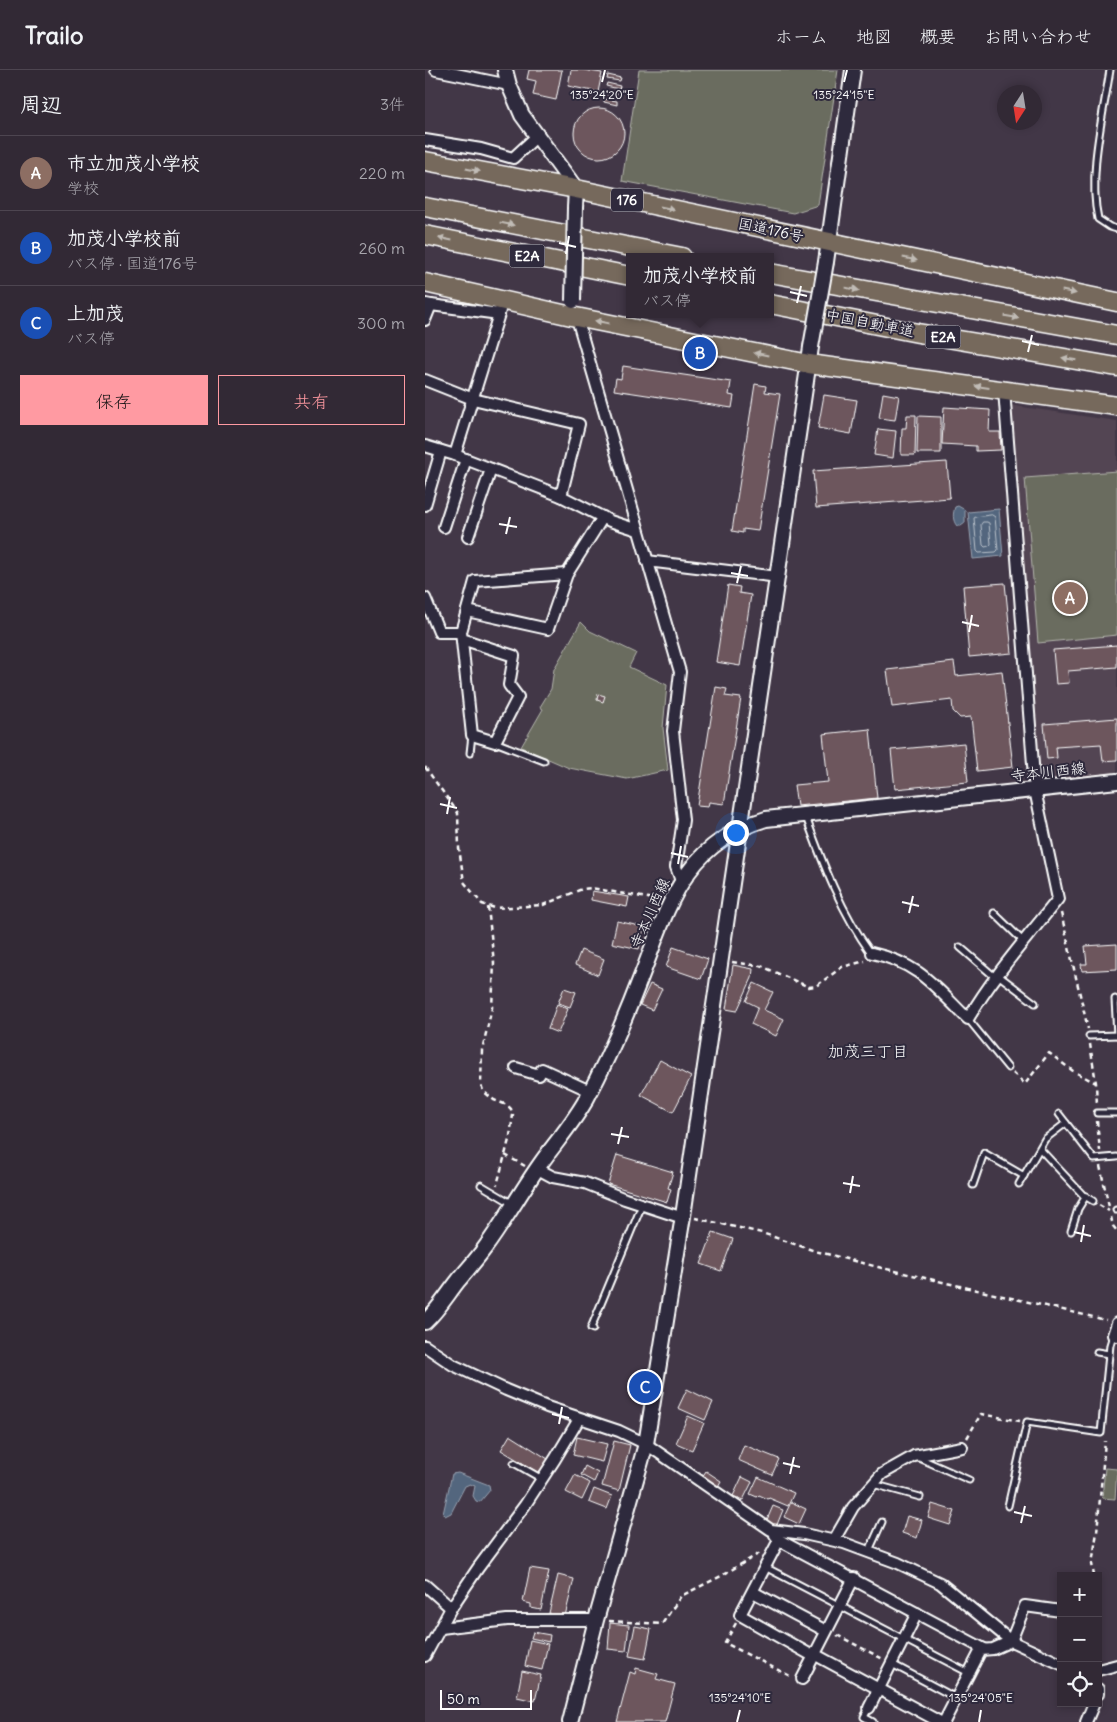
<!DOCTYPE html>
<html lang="ja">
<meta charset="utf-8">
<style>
body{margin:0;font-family:Delius,"Klee One",sans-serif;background:#3d3541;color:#f1f3f6}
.controls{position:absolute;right:15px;bottom:15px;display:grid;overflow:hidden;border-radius:0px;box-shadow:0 2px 8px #0003}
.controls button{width:45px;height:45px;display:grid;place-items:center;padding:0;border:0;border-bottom:1px solid #4d4550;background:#322935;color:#f1f3f6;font:25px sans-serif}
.compass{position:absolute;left:572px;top:15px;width:45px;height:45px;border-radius:50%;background:#322935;box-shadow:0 2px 8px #0003;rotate:192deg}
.scale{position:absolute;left:15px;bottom:12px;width:92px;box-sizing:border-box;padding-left:5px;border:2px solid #fff;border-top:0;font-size:14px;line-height:18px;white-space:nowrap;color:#fff;-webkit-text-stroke:4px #2f2a3d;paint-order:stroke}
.you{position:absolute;left:310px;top:762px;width:18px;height:18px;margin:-12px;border:4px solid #fff;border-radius:50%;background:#1a73e8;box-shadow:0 0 0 8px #1a73e833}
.badge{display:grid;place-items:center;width:32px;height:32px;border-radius:50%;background:#ff9aa2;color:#fff;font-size:16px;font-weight:700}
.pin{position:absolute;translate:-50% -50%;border:2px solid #fff;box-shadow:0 1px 5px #0006}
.popup{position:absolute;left:201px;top:183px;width:148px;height:65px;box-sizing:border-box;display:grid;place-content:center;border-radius:0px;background:#322935;filter:drop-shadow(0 1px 4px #0005);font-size:16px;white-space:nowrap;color:#a8a6ad}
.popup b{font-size:19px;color:#f1f3f6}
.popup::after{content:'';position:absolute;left:50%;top:100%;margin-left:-10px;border:10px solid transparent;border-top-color:#322935}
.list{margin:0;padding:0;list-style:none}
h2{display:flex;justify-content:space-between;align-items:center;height:65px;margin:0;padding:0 20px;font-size:21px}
h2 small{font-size:16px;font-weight:400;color:#a8a6ad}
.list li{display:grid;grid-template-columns:32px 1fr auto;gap:15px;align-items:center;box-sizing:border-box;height:75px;padding:0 20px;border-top:1px solid #4d4550}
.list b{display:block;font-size:19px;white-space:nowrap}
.list p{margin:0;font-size:16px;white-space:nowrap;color:#a8a6ad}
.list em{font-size:16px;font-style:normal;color:#a8a6ad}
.actions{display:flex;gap:10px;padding:15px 20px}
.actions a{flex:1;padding:11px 0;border:1px solid #ff9aa2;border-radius:0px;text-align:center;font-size:18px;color:#ff9aa2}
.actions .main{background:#ff9aa2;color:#111}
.icon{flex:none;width:28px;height:28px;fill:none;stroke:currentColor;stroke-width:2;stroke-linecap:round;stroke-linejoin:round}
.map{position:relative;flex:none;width:692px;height:1652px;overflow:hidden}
header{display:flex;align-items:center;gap:30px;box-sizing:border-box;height:70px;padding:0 25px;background:#322935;border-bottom:1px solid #4d4550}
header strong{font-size:24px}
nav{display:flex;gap:28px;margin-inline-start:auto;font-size:18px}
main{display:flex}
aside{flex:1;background:#322935}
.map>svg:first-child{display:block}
</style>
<header>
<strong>Trailo</strong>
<nav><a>ホーム</a><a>地図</a><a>概要</a><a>お問い合わせ</a></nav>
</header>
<main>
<aside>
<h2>周辺<small>3件</small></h2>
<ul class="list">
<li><span class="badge" style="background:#8d6e63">A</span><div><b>市立加茂小学校</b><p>学校</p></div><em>220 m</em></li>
<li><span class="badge" style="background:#1a4fb4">B</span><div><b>加茂小学校前</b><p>バス停 · 国道176号</p></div><em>260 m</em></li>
<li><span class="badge" style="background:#1a4fb4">C</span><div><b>上加茂</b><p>バス停</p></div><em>300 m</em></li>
</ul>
<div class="actions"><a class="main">保存</a><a>共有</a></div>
</aside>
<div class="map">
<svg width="692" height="1652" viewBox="0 0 692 1652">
<rect width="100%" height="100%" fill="#423747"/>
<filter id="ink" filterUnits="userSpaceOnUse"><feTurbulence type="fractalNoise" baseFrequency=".02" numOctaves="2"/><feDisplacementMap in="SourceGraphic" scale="10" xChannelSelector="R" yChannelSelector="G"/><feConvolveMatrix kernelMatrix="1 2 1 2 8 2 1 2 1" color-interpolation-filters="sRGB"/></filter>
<g filter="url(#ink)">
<path fill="#534452" d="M584,335L692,351V705L614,714Z"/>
<g fill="#6a6c5e" stroke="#b4b6ae">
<path d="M214,0H413L393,135L368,143L197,111Z"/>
<path d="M692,401V565L613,573L600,408Z"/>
<path d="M156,552L165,561L211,583L204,597L242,615L238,658L243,700L202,709L144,698L96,677L118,639L115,637L126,619L129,599Z"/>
<path d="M680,1398L692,1399L690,1429L677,1428Z"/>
</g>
<g fill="#53667e" stroke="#98a3b2">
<path d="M533,436L540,440V453L536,456H532C527,450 528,443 530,437Z"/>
<path d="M574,439L578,486L548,489L543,442Z"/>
<path d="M33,1403L64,1415L65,1420L55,1432L51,1431L48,1426L50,1416L45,1414L40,1416L26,1443L20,1446L18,1444L27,1404Z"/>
</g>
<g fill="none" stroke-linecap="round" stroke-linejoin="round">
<g stroke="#bac2cb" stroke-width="1">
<path d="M567,445L570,447L573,480L571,482L554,483L552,481L549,448L551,447Z"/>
<path d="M558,452H562L564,453L566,474L564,476L560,477L558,475L556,455Z"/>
</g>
</g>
<g fill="#6d565d" stroke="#fff">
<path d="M104,0H137L131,30L108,25L111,11L102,9Z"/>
<path d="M146,0H158L177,3L173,22L143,16Z"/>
<path d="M183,5L196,8L195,11L182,9Z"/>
<path d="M182,13L195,16L194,19L181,16Z"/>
<path d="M181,21L194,23L193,27L180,24Z"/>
<path d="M179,29L192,31V35L179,32Z"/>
<circle cx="174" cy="63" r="25"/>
<path d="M198,296L306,312L304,325L309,326L307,338L189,320L191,308L196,309Z"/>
<path d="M330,314L341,316L340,322L355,324L333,461L318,459V463L307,461Z"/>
<path d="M458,323L474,326L470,350L454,348Z"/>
<path d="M399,325L432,330L426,364L393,358Z"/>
<path d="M519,337L565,340L564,362H575L576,380L551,381V376L517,374Z"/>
<path d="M482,345H491L490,385H476L477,358H481Z"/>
<path d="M493,346L516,347V383H492Z"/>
<path d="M453,359L471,361L468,388L449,385Z"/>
<path d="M522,392L525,428L391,438L388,401Z"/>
<path d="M580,513L587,583L544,587L538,516Z"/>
<path d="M303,515L315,517L314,523L326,525L315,596L291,592Z"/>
<path d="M692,575V597L643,601L644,613L631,614L628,580Z"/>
<path d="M529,592L531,606L577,601L588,697L552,701L546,647L535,648L528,641L527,630L467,637L462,600Z"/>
<path d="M291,617L302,619L300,626L316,628L299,734L284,732L283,737L272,736Z"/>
<path d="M173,624L180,626L178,632L172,630Z"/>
<path d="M692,648V690L678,691L676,674L631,677L632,688L622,689L619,654Z"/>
<path d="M445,659L452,728L372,736L369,715L403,712L398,664Z"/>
<path d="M539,673L543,712L470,719L466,680Z"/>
<path d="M167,821L204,827L202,837L166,830Z"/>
<path d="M192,851L219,857L214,879L187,873Z"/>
<path d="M692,874V899L657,901L656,894H662L660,876Z"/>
<path d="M248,877L283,889L276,909L241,897Z"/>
<path d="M156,880L179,889L173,905L150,895Z"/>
<path d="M308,895L328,899L327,908L312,941L301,939Z"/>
<path d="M329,913L348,922L339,940L359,949L351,966L326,954L333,937L321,931Z"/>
<path d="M225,914L237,919L227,940L215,935Z"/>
<path d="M139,918L151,922L145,937L133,933Z"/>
<path d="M132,934L143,939L133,963L123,959Z"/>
<path d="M235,990L266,1007L248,1042L216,1025Z"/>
<path d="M192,1085L248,1102L243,1118L246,1119L242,1132L183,1114Z"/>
<path d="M288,1162L308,1169L296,1201L276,1194Z"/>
<path d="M262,1319L288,1332L280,1350L253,1338Z"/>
<path d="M263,1346L279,1353L267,1380L251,1373Z"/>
<path d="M85,1365L123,1389L114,1403L76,1380Z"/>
<path d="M152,1367L182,1374L177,1392L148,1385Z"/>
<path d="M189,1371L205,1375L194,1421L177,1416Z"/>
<path d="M319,1375L354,1389L347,1405L313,1390Z"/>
<path d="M160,1396L173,1403L169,1412L156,1405Z"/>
<path d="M281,1401L296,1411L291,1420L275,1410Z"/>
<path d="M150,1405L165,1413L157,1430L141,1422Z"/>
<path d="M317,1407L327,1412L318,1430L308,1426Z"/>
<path d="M333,1407L369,1423L363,1436L344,1428L343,1429L334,1425L332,1427L325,1424Z"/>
<path d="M169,1419L187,1426L182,1439L164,1432Z"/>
<path d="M366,1432L381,1439L374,1454L359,1447Z"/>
<path d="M507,1434L530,1441L525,1455L503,1448Z"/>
<path d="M348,1436L358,1440L351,1457L341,1452Z"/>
<path d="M482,1446L497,1450L492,1468L477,1463Z"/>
<path d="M105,1498L124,1501L116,1540L106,1538V1534L98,1532Z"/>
<path d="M133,1505L149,1509L140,1546L124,1543Z"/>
<path d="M185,1553L204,1555L201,1581L183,1579Z"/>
<path d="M210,1556L226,1559L220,1589L204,1586Z"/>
<path d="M108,1562L125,1565L124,1572L106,1568Z"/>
<path d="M105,1570L123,1574L117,1600L100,1596Z"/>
<path d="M211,1598L233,1604L231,1609L250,1614L240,1652H192L205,1602L210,1604Z"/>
<path d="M97,1601L116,1605L110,1631L92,1627Z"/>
</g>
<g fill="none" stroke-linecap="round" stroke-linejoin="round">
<defs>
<g id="lane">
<path d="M685,0C678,46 663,104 673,149L685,157L692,159"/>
<path d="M70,672L119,691"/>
<path d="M45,683L47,665"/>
<path d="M381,747C398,794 416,842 446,883"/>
<path d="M569,843L599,872"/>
<path d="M535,877L571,908"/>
<path d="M573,905L610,933"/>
<path d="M690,929L692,965"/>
<path d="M543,949L583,998"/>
<path d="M664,966L692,965"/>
<path d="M672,1043H692"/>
<path d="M634,1044L669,1089L692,1087"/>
<path d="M615,1079L658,1125L668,1131"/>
<path d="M594,1114L620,1069L641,1053"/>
<path d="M56,1115L88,1134"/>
<path d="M548,1115L559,1083L599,1106"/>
<path d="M691,1140H692"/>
<path d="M646,1161L653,1139L661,1126"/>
<path d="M168,1259L166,1258L217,1135"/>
<path d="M672,1282L684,1284"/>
<path d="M492,1387L544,1410"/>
<path d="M89,1393L117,1409"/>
<path d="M448,1414L495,1427"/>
<path d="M583,1436L602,1352L676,1363L685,1275L688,1265"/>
<path d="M443,1483L457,1452"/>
<path d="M340,1497L544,1603"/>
<path d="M467,1594L531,1628"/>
<path d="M444,1638L439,1647L448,1652"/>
</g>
<g id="street">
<path d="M11,0L84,15"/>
<path d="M0,70L56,79L88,88L112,66"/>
<path d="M6,235L74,244L75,240"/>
<path d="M151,245L255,602L248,661L258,750L251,797L256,811"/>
<path d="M0,250L6,235L1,234"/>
<path d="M0,310L48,329L154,354L136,426"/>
<path d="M0,376L30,385L136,426L185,451L213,460"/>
<path d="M30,385L74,244"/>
<path d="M0,435L16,381"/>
<path d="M19,457L41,389"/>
<path d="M43,467L66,399"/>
<path d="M222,491L353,507"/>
<path d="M0,528L14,562H36"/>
<path d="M42,541L123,559L142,504L178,447"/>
<path d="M37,569L89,586L84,615L93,627L70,672L47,665L36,562L50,511L142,504"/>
<path d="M447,883C495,894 509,916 543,949C568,906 602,868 633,829L610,720L579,320"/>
<path d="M91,998L114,1005L117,999L165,1021"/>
<path d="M113,1099L128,1107L160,1113L200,1129L255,1147L258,1146"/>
<path d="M692,1253L688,1265L692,1266"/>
<path d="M0,1276L28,1295L81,1320L122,1337L194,1361L221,1374L346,1460L379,1464L419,1473L473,1493L515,1513L586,1571L636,1594"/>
<path d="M350,1465L354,1470L559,1579"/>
<path d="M354,1470L315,1545L386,1585L389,1584L515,1652"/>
<path d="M409,1470L428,1437L457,1404L489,1386L537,1377"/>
<path d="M0,1515L26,1538"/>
<path d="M328,1522L401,1561"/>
<path d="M16,1558L82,1550H171"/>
<path d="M0,1586L26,1538L53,1498L100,1435L130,1389L154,1349"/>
<path d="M673,1600L692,1595"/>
<path d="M377,1609L429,1508"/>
<path d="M673,1619V1624"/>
<path d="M444,1638L492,1543"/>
<path d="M519,1652L556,1580L568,1579L586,1571L600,1536L636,1541"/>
<path d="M661,1652L669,1633"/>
</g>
<g id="secondary">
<path d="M80,0L84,15L97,45L151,119L150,138"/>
<path d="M401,192L428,0"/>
<path d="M0,1252C13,1240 22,1225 33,1211C42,1200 51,1190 59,1179C80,1151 96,1121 116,1093C131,1072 149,1052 162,1028C183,989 200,949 216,907C244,835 258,774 341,749L692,711"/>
<path d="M145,1652L171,1550L221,1374L258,1146L386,277"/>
</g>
<g id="highway">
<path d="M0,91L151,119L692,232"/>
<path d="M0,137L257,187"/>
<path d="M0,165L205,206"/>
<path d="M345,203L692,265"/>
<path d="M0,213L151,247L384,294L692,336"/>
<path d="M345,234L493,263L692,297"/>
</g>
</defs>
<use href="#lane" stroke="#fff" stroke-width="9"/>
<use href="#street" stroke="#fff" stroke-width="14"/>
<use href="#secondary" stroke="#fff" stroke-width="18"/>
<use href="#highway" stroke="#fff" stroke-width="21"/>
<g stroke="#fff" stroke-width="2.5" stroke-dasharray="5 4" stroke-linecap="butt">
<path d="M0,697L33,743L34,778L39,812L57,834L70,838L118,835L157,819L166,818L234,830"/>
<path d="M63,837L69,893L67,938L57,980L56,1014L58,1021L69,1030L82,1035L86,1039L88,1045L85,1066L72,1115"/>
<path d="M636,843L663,959"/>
<path d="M307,892L336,896L384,917L391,916L417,897L440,891"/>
<path d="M665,974L671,1013L672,1036"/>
<path d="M588,1003L600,1014L624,983L648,1001L671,1013"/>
<path d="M672,1051L675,1081"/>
<path d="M80,1085L100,1096"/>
<path d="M675,1096L684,1137"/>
<path d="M674,1135L684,1141"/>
<path d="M686,1147L688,1156L692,1161"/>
<path d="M270,1148L337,1163L390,1181L453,1197L681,1250"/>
<path d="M542,1368L556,1344L595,1351"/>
<path d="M669,1506L667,1494L672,1462L680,1371"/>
<path d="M673,1538V1552"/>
<path d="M184,1551L237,1554L256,1526L296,1506L335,1483"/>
<path d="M311,1553L300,1573L367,1607"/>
<path d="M412,1565L458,1589"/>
</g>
<use href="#lane" stroke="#2f2a3d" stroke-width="5"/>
<use href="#street" stroke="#2f2a3d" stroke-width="10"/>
<use href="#secondary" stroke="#2f2a3d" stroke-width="14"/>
<use href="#highway" stroke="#76695c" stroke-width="18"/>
<defs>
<g id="secondary-bridge">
<path d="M148,231L150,138"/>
<path d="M386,277L401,192"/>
</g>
</defs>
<use href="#secondary-bridge" stroke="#fff" stroke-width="18" stroke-linecap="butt"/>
<use href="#secondary-bridge" stroke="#2f2a3d" stroke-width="14"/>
</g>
<defs><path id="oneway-solid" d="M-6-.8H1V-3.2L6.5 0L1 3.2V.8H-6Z" transform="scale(1.25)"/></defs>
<g fill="#c1bcb6">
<use href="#oneway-solid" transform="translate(48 100) rotate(11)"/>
<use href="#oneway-solid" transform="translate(242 138) rotate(12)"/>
<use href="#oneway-solid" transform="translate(82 154) rotate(11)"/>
<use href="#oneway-solid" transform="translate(20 169) rotate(-168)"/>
<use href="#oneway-solid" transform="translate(485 189) rotate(12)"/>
<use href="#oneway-solid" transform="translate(427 219) rotate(11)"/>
<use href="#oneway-solid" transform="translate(644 222) rotate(12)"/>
<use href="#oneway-solid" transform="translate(587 247) rotate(10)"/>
<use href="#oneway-solid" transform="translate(177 252) rotate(-169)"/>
<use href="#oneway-solid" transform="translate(336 284) rotate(-169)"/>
<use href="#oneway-solid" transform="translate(644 289) rotate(-170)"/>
<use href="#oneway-solid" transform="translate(557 317) rotate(-172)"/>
</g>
</g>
<path fill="none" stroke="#fff" stroke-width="2" d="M177,12L180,0M419,12L422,0M134,173L151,177M141,184L144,166M365,222L382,226M372,233L376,216M597,271L614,275M603,282L607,265M74,454L92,457M81,464L85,447M306,503L323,506M312,513L316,496M537,552L554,556M544,562L547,545M15,734L32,738M22,744L25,727M246,783L263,787M253,794L256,776M477,832L494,836M484,843L488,826M186,1064L204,1067M193,1074L197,1057M418,1113L435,1116M425,1123L428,1106M649,1162L666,1166M656,1172L659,1155M127,1344L144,1348M134,1354L137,1337M358,1393L375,1397M365,1404L369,1387M589,1442L607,1446M596,1453L600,1436M312,1652L315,1640M554,1652L556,1640"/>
<g text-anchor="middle" stroke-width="4" stroke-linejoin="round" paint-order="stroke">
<g fill="#2f2a3d" stroke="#c1bfc5" stroke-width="1">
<rect x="186" y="118.5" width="32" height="23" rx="4"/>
<rect x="84.5" y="174.5" width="35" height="23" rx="4"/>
<rect x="500.5" y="255.5" width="35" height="23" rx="4"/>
</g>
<g font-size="14" font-weight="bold" fill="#fff">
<text x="202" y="135">176</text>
<text x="102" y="191">E2A</text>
<text x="518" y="272">E2A</text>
</g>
<g font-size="15" fill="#fff" stroke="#2f2a3d">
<text transform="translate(346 160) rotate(12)" y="5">国道176号</text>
<text transform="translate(445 253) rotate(11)" y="5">中国自動車道</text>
<text transform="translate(623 702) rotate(-6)" y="5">寺本川西線</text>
<text transform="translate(225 843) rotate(-66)" y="5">寺本川西線</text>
</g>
<g font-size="16" fill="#fff" stroke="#2f2a3d">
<text x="443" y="987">加茂三丁目</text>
</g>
</g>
<g font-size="12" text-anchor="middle" fill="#fff" stroke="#2f2a3d" stroke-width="4" stroke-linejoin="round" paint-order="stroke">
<text x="177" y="29">135°24'20"E</text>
<text x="419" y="29">135°24'15"E</text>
<text x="315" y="1632">135°24'10"E</text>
<text x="556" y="1632">135°24'05"E</text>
</g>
</svg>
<div class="controls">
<button>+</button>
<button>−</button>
<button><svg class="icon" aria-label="locate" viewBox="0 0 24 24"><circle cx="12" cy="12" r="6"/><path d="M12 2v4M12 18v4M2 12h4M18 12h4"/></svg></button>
</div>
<svg class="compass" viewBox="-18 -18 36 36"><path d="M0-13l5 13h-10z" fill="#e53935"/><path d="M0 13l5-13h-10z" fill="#a8a6ad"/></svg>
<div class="scale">50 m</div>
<div class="you"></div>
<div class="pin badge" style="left:645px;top:528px;background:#8d6e63">A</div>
<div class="pin badge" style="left:275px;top:283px;background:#1a4fb4">B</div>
<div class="popup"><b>加茂小学校前</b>バス停</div>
<div class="pin badge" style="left:220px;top:1317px;background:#1a4fb4">C</div>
</div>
</main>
